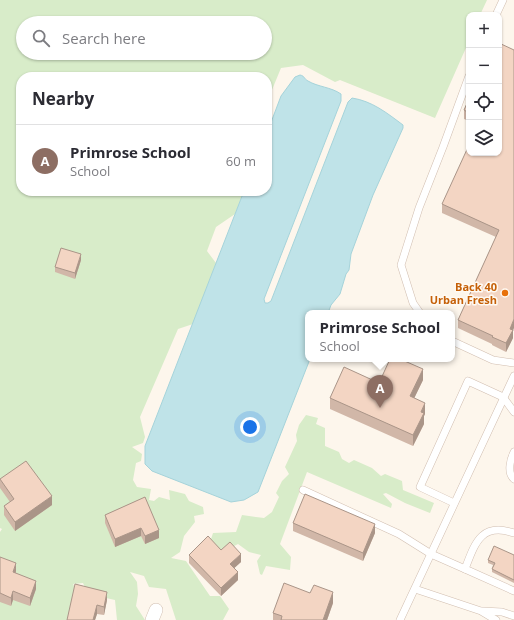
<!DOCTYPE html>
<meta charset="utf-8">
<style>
body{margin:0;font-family:"Open Sans",sans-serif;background:#f7f7f7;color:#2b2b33}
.controls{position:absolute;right:12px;top:12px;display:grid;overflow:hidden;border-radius:8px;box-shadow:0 1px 3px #0004}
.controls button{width:36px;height:36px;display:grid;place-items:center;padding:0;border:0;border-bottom:1px solid #e1e1e2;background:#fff;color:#2b2b33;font:20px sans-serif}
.you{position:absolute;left:250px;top:427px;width:14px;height:14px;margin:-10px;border:3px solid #fff;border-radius:50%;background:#1a73e8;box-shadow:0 0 0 6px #1a73e833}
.badge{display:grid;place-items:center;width:26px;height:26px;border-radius:50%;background:#db2777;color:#fff;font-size:13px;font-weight:700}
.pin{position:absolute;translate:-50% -33px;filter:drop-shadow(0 1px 2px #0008)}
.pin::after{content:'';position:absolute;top:21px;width:14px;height:12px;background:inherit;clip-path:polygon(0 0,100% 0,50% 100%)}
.popup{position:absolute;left:305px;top:310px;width:150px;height:52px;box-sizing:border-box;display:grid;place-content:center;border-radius:8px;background:#fff;filter:drop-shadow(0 1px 3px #0005);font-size:13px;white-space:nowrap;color:#7c7c81}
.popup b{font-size:15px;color:#2b2b33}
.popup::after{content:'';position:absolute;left:50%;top:100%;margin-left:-8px;border:8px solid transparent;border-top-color:#fff}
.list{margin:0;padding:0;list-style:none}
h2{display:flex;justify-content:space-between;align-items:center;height:52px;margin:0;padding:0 16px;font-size:17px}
h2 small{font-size:13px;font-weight:400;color:#7c7c81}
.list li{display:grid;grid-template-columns:26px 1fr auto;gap:12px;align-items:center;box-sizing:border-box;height:72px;padding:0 16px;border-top:1px solid #e1e1e2}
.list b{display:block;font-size:15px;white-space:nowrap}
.list p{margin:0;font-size:13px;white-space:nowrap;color:#7c7c81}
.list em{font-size:13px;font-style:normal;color:#7c7c81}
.icon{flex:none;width:22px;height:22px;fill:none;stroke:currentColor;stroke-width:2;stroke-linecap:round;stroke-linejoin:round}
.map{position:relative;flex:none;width:514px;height:620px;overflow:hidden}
.search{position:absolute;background:#fff;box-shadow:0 1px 3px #0004;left:16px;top:16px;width:256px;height:44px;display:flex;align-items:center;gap:10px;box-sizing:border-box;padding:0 14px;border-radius:22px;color:#7c7c81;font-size:15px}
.panel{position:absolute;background:#fff;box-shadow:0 1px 3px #0004;left:16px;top:72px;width:256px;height:124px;border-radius:16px}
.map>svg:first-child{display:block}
</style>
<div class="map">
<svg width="514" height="620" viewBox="0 0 514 620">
<rect width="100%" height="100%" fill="#fdf6ec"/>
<g fill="#d8ecc9" fill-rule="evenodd">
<path d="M0,0H487L480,15H469V41L435,118L340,80L335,82L303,65L281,68L267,102V77H21V191H244L235,214L216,227L207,251L216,263L193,324L178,329L140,417L145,437L143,443L132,447L142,454L141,461L136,463L133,480L137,487L151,489L149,500L154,501L159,497L170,500L169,490L185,494L189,501L203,507L204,514L194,516L195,522L184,536L180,552L171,558L186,561L210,596H220L229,609L223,620H176L166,589L149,587L144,576L130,572L137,582L138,594L136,606L145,620H117L115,600L88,594L83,583L73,584L77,592L69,620H0V532L2,529L0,528ZM23,23H265V53H23Z"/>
<path d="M306,415L318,418L316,424L325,428V446L339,452L342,459L349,463L354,460L372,468L381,476L385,474L402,481L403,490L434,503L430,513L405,503L386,493L383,494L392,504L391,508L307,472L280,544L291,557L290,570L266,566L262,575L260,574L257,561L261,555L249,552L238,544L225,551L216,549L210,542L213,533L236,532L242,515L264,518L272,512L279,497L276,493L282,481L289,474L285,467L297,441L296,435L299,425Z"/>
</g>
<path fill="#bfe3e8" stroke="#a5d3da" d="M300,75C305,76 304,79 308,81C318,87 331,87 341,94V101L264,299L265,303H268L271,301L348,102L352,98C372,101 387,113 403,125V128L373,195L351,254L349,270L346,274L340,294L331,305L328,313H308V359H310L258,492L244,500L231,502L152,471L145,464V446L244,191H267V133L281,96L295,77Z"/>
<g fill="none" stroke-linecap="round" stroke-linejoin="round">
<defs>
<g id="service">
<path d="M496,15L503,0"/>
<path d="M420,313L413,303L401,265L419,208L443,147L469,76"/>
<path d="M452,341L493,360L514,363"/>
<path d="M514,452C510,460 507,473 514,479"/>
<path d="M303,490L399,534L431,554L465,569"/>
<path d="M454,503L420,487L468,381L503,397L514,412"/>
<path d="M514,533C481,522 475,543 465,569L514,591"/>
<path d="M415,589L481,611L496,620"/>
<path d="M483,611L502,612L514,616"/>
<path d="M400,620L514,376"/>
</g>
<path id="minor" d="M152,620L156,610"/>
</defs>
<use href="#service" stroke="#d1beb0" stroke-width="8"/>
<use href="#minor" stroke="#d1beb0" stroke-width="14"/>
<use href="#service" stroke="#fff" stroke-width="7"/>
<use href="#minor" stroke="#fff" stroke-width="13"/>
</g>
<g fill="#d1b7a8">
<path d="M469,99V121L464,119V110Z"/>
<path d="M499,153L513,331V338L506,352L492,345V344L458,328V320L496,237L442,213V204Z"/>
<path d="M81,260L75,279L55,272V267Z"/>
<path d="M423,380L414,398L425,414L424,416V424L413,446L330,409V398L379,383Z"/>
<path d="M0,479L52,505L15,531L4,515V506L10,502L0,488Z"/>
<path d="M145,497L159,538L145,544L141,536L115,547L105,523V515Z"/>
<path d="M293,523L375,533L363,561L293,531Z"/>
<path d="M221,550L241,562L234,568L238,580L221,596L189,563V555Z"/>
<path d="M514,555V583L492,572V569L493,565L488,563V560Z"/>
<path d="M0,557L16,571V573L36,589L30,606L13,600L11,606L0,602Z"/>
<path d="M310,593L333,603L327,620H273V613Z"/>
<path d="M107,600L104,615L97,614L95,620H67Z"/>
</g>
<g fill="#aa9588">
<path d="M81,254V260L75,279V273Z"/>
<path d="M514,319V328L513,331V338L506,352V343L510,329Z"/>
<path d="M423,369V380L410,407V396Z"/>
<path d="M425,403V414L424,416V424L413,446V435L421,412Z"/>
<path d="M52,496V505L15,531V522Z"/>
<path d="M375,524V533L363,561V553Z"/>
<path d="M141,528V536L115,547V539Z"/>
<path d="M159,530V538L145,544V536Z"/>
<path d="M241,554V562L230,572V564Z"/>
<path d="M16,563V571L13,580V572Z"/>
<path d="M238,572V580L221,596V588Z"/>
<path d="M36,581V589L30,606V598Z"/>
<path d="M13,591V600L11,606V598Z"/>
<path d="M107,592V600L104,615V607Z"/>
<path d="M333,592V603L327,620H323Z"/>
<path d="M97,605V614L95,620H93Z"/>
</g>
<g fill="#f3d5c3" stroke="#aa9588">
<path d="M499,43L514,50V319L510,329L513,330L506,343L492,337L493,336L458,320L499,230L442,204L469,145V153H499Z"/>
<path d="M469,99V113L464,110Z"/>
<path d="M61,248L81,254L75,273L55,267Z"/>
<path d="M390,359H400L423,369L410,396L425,403L421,412L424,413L413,435L330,398L344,367L379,383Z"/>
<path d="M26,461L52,496L15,522L4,506L14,499L0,479Z"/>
<path d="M305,494L375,524L363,553L293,523Z"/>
<path d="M145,497L159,530L145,536L141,528L115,539L105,515Z"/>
<path d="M208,536L221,550L230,542L241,554L230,564L238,572L221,588L189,555Z"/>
<path d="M494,546L514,555V580L492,569L495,563L488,560Z"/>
<path d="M0,557L16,563L13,572L36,581L30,598L13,591L11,598L0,593Z"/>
<path d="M284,583L310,593L314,585L333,592L323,620H281L282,616L273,613Z"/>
<path d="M75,584L107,592L104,607L97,605L93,620H67Z"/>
</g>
<circle fill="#e8710a" stroke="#fffaf3" stroke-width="1.5" cx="505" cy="293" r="4"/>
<g text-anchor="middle" stroke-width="3" stroke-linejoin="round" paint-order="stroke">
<g font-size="11" font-weight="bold" fill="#c56008" stroke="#fffaf3" text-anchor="end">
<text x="497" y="291">Back 40<tspan x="497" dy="13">Urban Fresh</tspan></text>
</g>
</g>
</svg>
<div class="controls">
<button>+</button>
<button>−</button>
<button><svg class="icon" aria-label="locate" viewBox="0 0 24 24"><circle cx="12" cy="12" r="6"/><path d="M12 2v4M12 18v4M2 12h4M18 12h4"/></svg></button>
<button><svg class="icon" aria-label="layers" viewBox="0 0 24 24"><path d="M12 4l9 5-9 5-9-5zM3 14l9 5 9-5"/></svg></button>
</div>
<div class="you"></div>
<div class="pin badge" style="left:380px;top:408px;background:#8d6e63">A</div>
<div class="popup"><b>Primrose School</b>School</div>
<div class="search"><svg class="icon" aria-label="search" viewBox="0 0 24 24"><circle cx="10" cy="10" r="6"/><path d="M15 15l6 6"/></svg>Search here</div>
<section class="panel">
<h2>Nearby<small></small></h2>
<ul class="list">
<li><span class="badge" style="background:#8d6e63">A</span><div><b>Primrose School</b><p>School</p></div><em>60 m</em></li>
</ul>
</section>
</div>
